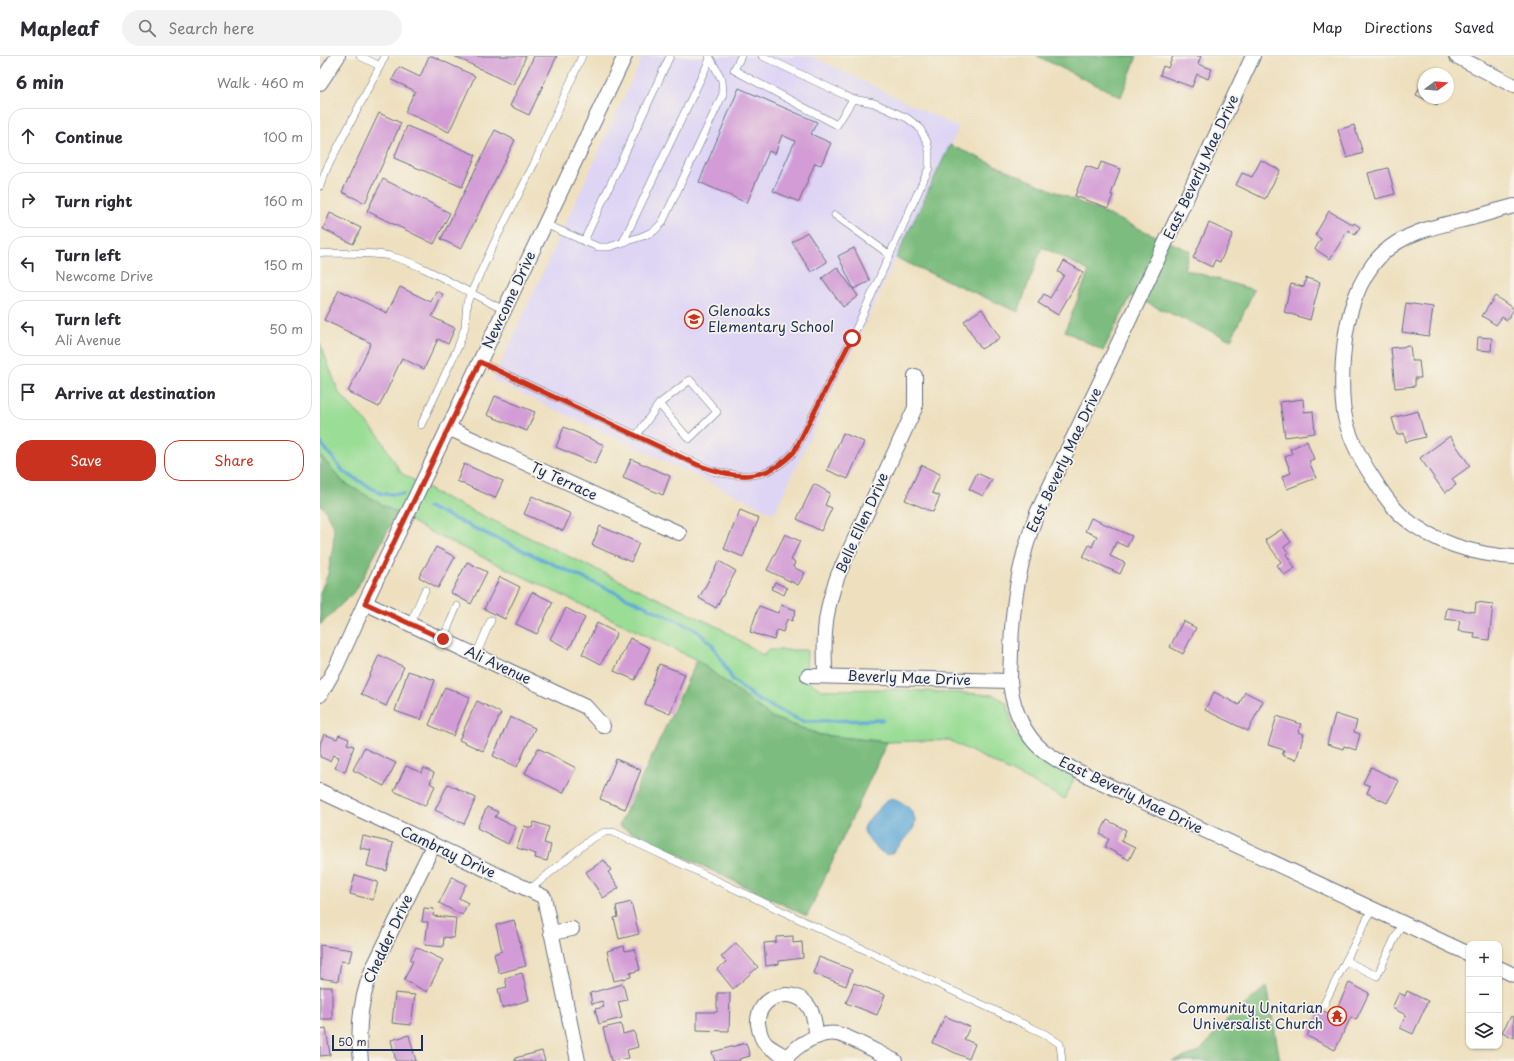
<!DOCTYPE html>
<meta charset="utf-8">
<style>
body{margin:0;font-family:"Playpen Sans",sans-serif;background:#f2f2f3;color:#2b2b33}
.controls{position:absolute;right:12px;bottom:12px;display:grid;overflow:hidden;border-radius:8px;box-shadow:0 1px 3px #0004}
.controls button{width:36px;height:36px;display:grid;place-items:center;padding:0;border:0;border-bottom:1px solid #e1e1e2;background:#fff;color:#2b2b33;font:20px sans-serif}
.compass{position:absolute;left:1098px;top:12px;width:36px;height:36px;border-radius:50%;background:#fff;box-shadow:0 1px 3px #0004;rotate:74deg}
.scale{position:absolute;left:12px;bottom:10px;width:91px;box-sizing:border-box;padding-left:4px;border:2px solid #1b2f5e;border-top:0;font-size:11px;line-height:14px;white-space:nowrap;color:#1b2f5e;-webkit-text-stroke:3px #f7f3e8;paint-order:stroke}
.stop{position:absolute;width:12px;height:12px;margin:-9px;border:3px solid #c8321e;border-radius:50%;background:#fff}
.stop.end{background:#c8321e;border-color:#fff;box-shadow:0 1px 4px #0008}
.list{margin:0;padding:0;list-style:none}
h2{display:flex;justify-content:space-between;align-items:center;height:52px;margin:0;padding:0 16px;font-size:17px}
h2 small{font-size:13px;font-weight:400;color:#7c7c81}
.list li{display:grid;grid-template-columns:26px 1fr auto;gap:12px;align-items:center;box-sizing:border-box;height:56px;margin:0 8px 8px;padding:0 8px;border:1px solid #e1e1e2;border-radius:16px}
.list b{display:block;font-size:15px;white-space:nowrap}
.list p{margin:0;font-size:13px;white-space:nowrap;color:#7c7c81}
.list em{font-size:13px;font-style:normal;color:#7c7c81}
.actions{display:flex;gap:8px;padding:12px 16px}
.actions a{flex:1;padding:9px 0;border:1px solid #c8321e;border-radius:16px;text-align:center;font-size:14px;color:#c8321e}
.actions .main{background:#c8321e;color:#fff}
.icon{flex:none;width:22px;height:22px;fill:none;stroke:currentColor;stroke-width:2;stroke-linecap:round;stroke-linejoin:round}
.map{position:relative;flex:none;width:1194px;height:1005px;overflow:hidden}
header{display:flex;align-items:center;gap:24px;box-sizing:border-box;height:56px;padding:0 20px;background:#fff;border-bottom:1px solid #e1e1e2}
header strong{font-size:19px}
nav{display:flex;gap:22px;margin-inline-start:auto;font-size:14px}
.search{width:280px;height:36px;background:#f2f2f3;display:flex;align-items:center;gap:10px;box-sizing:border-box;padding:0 14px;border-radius:22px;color:#7c7c81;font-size:15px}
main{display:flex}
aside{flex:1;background:#fff}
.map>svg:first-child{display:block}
</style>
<header>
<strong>Mapleaf</strong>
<div class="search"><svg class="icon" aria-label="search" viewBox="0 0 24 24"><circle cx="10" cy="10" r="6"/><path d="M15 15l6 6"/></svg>Search here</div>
<nav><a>Map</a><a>Directions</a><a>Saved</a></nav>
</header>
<main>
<aside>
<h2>6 min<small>Walk · 460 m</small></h2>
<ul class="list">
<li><svg class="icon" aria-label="ahead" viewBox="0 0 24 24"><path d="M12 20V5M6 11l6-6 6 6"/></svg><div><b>Continue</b></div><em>100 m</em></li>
<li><svg class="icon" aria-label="right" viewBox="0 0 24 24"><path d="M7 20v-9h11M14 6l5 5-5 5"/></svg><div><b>Turn right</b></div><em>160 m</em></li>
<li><svg class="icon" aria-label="left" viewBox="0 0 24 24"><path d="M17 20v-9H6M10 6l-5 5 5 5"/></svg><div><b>Turn left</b><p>Newcome Drive</p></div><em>150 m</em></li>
<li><svg class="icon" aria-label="left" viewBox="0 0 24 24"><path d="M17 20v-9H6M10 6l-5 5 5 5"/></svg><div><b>Turn left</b><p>Ali Avenue</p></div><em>50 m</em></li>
<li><svg class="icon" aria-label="arrive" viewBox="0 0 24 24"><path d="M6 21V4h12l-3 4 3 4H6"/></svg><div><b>Arrive at destination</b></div></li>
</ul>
<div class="actions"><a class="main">Save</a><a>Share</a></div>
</aside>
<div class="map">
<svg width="1194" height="1005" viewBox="0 0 1194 1005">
<rect width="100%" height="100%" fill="#f7f3e8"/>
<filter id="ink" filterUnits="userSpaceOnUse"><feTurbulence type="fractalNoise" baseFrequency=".025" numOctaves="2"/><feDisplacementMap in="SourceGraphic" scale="8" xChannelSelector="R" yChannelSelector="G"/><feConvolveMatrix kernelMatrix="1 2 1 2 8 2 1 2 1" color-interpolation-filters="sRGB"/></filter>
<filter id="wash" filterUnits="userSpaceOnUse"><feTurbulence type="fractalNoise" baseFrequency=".012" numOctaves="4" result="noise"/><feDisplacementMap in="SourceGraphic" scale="16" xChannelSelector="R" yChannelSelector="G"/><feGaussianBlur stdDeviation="0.9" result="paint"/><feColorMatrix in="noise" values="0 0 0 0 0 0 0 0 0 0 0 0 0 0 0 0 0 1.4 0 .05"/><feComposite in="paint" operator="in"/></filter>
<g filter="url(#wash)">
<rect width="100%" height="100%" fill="#eee0bf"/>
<path fill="#ded5f5" d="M323,0H492L639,72L454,457L173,324Z"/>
<path fill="#9add95" stroke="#5a867a" d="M0,287L19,337L60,381L81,417L119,439L400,572L444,600L447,594H487L486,624L502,634L569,633L674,639L687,647L694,676L714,700L755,720L745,743L629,684L567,686L501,679L451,661L377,604L106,474L23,426L0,399Z"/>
<g fill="#7bbc7e" stroke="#4b766e">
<path d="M717,0H817L801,41Z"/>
<path d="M630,89L870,195L864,213L934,234L911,284L811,240L783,295L745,275L769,215L722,191L698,256L576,202Z"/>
<path d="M0,399L23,426L77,457L36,534L0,569V537L8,518L13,490L14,472L4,452L0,449Z"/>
<path d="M377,604L451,661L501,679L567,686L487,860L299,770Z"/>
<path d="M947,930L960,1005H852L879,996L908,963Z"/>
</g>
<path fill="#5fa8d6" stroke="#3d6c9a" d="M571,742C583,744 601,758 593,773C591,777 586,781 583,785C578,791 574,797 567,799C560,796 557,792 552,787C549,783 544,779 544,773C545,765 563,747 571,742Z"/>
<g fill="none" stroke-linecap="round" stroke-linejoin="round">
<g stroke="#5fa8d6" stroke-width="3.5">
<path d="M0,386L24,416L62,438H83"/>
<path d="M108,451L375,573L392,588L413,624L436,643L482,665L563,664"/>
</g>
</g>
<g id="blocks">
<g fill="#d39cd6">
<path d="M109,0H112L155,20L129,76L85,56L95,35L72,24L79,11L100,21Z"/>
<path d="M134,0H206L193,29Z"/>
<path d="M214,0H237L209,59L190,50Z"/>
<path d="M853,0H881L878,8L892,13L888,23L877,18L872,31L840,19L843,10L848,12Z"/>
<path d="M1104,22V42H1120L1117,49L1096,39Z"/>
<path d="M419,32L497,66L491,78L511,87L501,109L495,107L479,146L453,135L475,85L462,79L455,98L449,95L427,147L379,126Z"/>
<path d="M59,57L81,67L45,147L22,136Z"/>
<path d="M1034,69L1043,97L1027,102L1018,74Z"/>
<path d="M87,70L156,99L142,131L74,102Z"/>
<path d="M175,74L195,84L141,193L121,183Z"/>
<path d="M941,104L960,114L945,143L916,129L922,117L932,121Z"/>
<path d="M781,106L800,113L791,139H793L788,152L755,140L766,110L778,114Z"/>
<path d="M1068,112L1075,138L1055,143L1048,117Z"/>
<path d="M63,123L130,157L114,188L47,155Z"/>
<path d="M1009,155L1033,169L1034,167L1040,171L1035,179L1028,174L1010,203L995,193L1001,183L995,179Z"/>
<path d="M10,157L41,172L33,188L3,173Z"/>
<path d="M889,167L913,178L900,206L895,204L892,211L873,202Z"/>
<path d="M487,176L507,206L491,216L472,186Z"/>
<path d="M534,192L550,225L534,233L518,200Z"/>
<path d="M744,205L763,216L738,259L718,247L724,238L730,242L744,219L738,216Z"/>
<path d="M517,211L538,240L523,251L502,222Z"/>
<path d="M986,222L1000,226L990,264L964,256L971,228L984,231Z"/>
<path d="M80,231L111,246L116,235L123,238L112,261L135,272L128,288L118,283L104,313L82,302L59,351L28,336L51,287L4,264L19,234L67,257Z"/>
<path d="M1175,240L1194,253L1187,264L1182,261L1176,269L1162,260Z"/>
<path d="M1086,247L1113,251L1109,280L1082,276Z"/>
<path d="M662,253L680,282L661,293L644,265Z"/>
<path d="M1158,281L1172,282L1171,295L1157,294Z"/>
<path d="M1090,290L1092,305H1099L1101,322H1095V330L1075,332L1071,292Z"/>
<path d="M175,340L215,356L207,375L167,359Z"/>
<path d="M983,343L984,356L993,355L995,377L965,381L960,346Z"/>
<path d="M1098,355L1105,381L1086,386L1084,377L1077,379L1072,362Z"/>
<path d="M244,371L284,389L275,408L236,391Z"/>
<path d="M523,377L544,386L528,423L507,414Z"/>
<path d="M1130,380L1150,410L1132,423L1136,429L1125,437L1100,402Z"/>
<path d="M987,385L994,403L989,405L996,422L967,433L962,421L971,417L965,401L972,398L970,393Z"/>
<path d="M311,403L350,420L343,439L303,422Z"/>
<path d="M144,408L183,425L175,442L137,425Z"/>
<path d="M601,409L620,418L612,437L620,440L613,456L585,444Z"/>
<path d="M657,417L672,424L663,440L649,433Z"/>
<path d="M494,428L510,437L505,449L512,452L501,475L477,463Z"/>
<path d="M212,440L251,458L243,475L204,458Z"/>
<path d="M420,454L439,462L423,501L404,493Z"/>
<path d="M771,462L812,480L807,491L796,486L790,500L805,507L800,518L763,501L769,489L772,491L777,480L765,475Z"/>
<path d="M280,470L319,487L311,506L272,489Z"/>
<path d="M962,473L971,486L964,491L968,496L966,498L975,512L964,519L957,509L961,506L945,484Z"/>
<path d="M465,478L480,485L471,504L475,506L473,511L485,517L478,529L447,514Z"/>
<path d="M116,491L135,501L118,532L99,521Z"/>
<path d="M399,505L416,515L396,552L379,542Z"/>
<path d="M147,506L167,516L151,548L131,537Z"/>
<path d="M180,521L200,531L185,563L164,553Z"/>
<path d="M455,526L467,532L464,539L451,533Z"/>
<path d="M212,536L233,546L217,578L196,568Z"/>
<path d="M1156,546L1173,548L1169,584L1154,582L1155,577L1138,575L1140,565L1125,563L1127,552L1155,556Z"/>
<path d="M461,549L476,554L472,565L467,563L463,576L457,574L454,584L430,576L439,550L458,557Z"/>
<path d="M246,552L265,562L249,593L230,583Z"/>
<path d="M863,565L876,572L863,598L850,591Z"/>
<path d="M277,567L297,577L281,608L262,598Z"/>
<path d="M310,582L330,592L315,624L294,615Z"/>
<path d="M59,599L84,611L66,650L41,638Z"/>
<path d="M339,608L365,618L350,658L325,648Z"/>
<path d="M88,615L115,624L101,664L75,655Z"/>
<path d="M125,631L150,641L133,680L109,669Z"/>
<path d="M894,636L919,649L925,636L943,645L928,675L885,654Z"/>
<path d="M157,645L181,657L163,695L139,684Z"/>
<path d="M1015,658L1037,665L1034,676L1040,678L1036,694L1024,690L1023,693L1007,688Z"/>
<path d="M957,660L981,668L978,676L984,678L976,704L962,699L964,694L948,689Z"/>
<path d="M190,661L215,672L197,711L173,700Z"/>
<path d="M4,678L17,683L19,679L29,683L27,688L34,690L25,716L15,712L19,701L13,699L10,705L0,701V688Z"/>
<path d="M44,692L76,707L64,730L33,714Z"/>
<path d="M218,692L256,712L243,737L205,717Z"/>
<path d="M296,703L321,714L305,753L280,743Z"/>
<path d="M86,710L102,717L104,712L114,717L110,727L115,730L105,750L74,735Z"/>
<path d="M1051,711L1079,725L1067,747L1047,737L1050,730L1043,727Z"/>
<path d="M128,728L156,742L144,768L115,754Z"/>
<path d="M167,751L178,756L175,761L196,771L188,788L157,772Z"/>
<path d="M787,764L806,774L801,785L815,792L809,804L785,791L789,783L780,778Z"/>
<path d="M214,766L229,771L224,787L231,789L227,805L215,802L216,798L197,792L204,770L212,772Z"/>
<path d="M43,780L73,787L67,815L47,810L51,794L40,792Z"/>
<path d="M284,804L291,814L288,816L299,832L283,842L266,816Z"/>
<path d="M35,819L58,826L53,844L30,838Z"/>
<path d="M132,821L146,828L139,842L148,847L142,859L119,847Z"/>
<path d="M311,846L319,878L299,883L294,862L298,861L296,850Z"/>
<path d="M104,852L114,853L113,860L136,862L134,882L124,881L123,891L105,889L108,866H102Z"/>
<path d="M194,864L206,910L179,917L174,898L182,895L176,869Z"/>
<path d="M473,880V887L482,886L483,902L459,905V908L446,910L444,887L456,886V881Z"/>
<path d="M416,887L438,911L413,933L397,913L406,906L401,901Z"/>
<path d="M0,889L32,894L29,906L21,905L18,925L0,922Z"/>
<path d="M304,890L305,895L315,893L320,914L310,917L311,921L294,925L287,895Z"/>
<path d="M96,891L123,904L107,936L84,924L93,905L90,904Z"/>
<path d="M499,901L532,914L526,930L493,917Z"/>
<path d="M202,917L209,944L182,952L178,933L187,931L185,922Z"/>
<path d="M534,927L565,939L557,959L526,947Z"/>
<path d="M1029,927L1049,937L1036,964L1031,961L1015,994L987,980L1000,953L1013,960Z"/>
<path d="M303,928L307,944L298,946L302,962L279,968L275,953L284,951L282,945L272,948L270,937Z"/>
<rect x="0" y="931" width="12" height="32"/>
<path d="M1087,935L1108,945L1093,978L1080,972L1086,959L1072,952L1079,937L1085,940Z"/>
<path d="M75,937L95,939L91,969L72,967Z"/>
<path d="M397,937H410L409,975L377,974V956H397Z"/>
<path d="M625,960L650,971L644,983L655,988L649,1003L613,987Z"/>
<path d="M1191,960L1194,962V982L1182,976Z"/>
<path d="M301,968L303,978L314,975L318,991L307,994L309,1002L291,1005L283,972Z"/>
<path d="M6,972L10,999L0,1000V973Z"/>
<path d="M89,979L96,1005H76L71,984Z"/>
<path d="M426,987L430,1000L419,1003L420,1005H395L392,996Z"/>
<path d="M222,995L225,1005H195V1002Z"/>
</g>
</g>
</g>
<g filter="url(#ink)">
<use href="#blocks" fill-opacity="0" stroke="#656d80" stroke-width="1"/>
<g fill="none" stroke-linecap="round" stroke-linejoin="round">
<defs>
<g id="service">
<path d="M40,0L60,10L65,0"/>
<path d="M421,0L414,14L517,69L533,43"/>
<path d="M0,130L7,112L60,10"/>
<path d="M515,159L570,199"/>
<path d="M225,168L278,191H289L323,180L334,175L342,167L403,38L402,24L389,0"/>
<path d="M264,185L350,0"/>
<path d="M302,188L390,3"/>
<path d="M0,197C23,198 52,195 74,201C101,209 126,224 151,237L147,246L145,271L138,291L101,369"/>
<path d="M184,254L151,237L176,183L214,108L262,0"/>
<path d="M160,306L393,415C426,423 450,422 474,396L532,282L609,112V94L607,86L599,71L587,62L554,47L533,43L442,0"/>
<path d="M316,380L339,348L370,324L397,356L369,383L339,348"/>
<path d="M90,568L105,534"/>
<path d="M123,583L137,550"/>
<path d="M156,599L171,564"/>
<path d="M209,834L271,783L285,776H293L725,978L740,988L742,1005"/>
<path d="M1026,905L1057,920L1082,867"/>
<path d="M1004,948L1052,853"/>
</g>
<g id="minor">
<path d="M933,0L782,322L717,457C700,502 692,546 691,594C691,604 690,614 690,624C691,646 701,672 716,688C725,698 739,705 751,712L1149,898"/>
<path d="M1136,0L1194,30"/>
<path d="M0,27L18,0"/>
<path d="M1194,150C1178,154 1163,159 1147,163C1117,170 1085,176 1062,198C1038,222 1027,259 1024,292C1022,313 1021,335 1024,356C1028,380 1039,401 1053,422C1061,435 1070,449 1082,460C1112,486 1155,499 1194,501"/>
<path d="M128,372L359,477"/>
<path d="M45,547L266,651L283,670"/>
<path d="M488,620L690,625"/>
<path d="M505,620C505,606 504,591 505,576C506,556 511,538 518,519L595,352V320"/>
<path d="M0,639L16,611L45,547L305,0"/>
<path d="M0,735L224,841L258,1005"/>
<path d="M231,877L252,873"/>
<path d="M1179,912L1194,919"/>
<path d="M467,1001C460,997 451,993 446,988C441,983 439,974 438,968C436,939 475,929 489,951C495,960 495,971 497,981"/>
<path d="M41,1005C37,973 40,944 52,914L113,790"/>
<path d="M464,1005C468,998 475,993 482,988C491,982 505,976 517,978C532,981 560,998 575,1005"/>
</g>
</defs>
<use href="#service" stroke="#656d80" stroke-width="8"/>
<use href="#minor" stroke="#656d80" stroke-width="16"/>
<use href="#service" stroke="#fff" stroke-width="7"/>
<use href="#minor" stroke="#fff" stroke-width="14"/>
</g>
</g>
<g fill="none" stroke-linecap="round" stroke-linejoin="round" filter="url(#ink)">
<path stroke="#c8321e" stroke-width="5" d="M123,583L45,547L160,306L378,409C414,423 445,427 474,396L532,282"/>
</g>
<defs>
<symbol id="school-ring" viewBox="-11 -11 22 22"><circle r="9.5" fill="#f7f3e8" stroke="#c8321e" stroke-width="1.5"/><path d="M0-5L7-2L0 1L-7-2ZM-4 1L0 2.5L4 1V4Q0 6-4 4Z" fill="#c8321e"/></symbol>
<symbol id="temple-ring" viewBox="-11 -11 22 22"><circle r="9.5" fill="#f7f3e8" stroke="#c8321e" stroke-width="1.5"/><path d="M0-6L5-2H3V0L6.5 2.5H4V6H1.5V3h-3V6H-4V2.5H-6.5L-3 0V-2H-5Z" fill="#c8321e"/></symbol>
</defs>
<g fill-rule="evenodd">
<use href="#school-ring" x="363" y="252" width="22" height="22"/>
<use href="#temple-ring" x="1006" y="949" width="22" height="22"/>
</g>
<g text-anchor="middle" stroke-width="3.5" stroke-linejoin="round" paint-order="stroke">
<g font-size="14" fill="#1b2f5e" stroke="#f7f3e8">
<text transform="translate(881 111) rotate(-65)" y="5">East Beverly Mae Drive</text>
<text transform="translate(189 244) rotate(-65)" y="5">Newcome Drive</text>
<text transform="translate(744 404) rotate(-65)" y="5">East Beverly Mae Drive</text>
<text transform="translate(244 425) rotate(25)" y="5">Ty Terrace</text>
<text transform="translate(542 467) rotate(-66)" y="5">Belle Ellen Drive</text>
<text transform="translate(178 609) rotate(25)" y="5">Ali Avenue</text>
<text transform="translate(589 622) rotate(2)" y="5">Beverly Mae Drive</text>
<text transform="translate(811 739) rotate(26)" y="5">East Beverly Mae Drive</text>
<text transform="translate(128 796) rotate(25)" y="5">Cambray Drive</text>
<text transform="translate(68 883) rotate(-65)" y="5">Chedder Drive</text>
</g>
<g font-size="14" fill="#1b2f5e" stroke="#f7f3e8" text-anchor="start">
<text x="388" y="260">Glenoaks<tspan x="388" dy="16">Elementary School</tspan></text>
<text x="1003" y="957" text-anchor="end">Community Unitarian<tspan x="1003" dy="16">Universalist Church</tspan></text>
</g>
</g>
</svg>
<div class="controls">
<button>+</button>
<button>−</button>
<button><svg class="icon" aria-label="layers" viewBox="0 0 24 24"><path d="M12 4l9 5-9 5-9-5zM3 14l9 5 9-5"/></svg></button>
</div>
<svg class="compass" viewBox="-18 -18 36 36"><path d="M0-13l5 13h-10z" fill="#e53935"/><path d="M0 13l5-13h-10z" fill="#7c7c81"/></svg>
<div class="scale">50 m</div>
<div class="stop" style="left:532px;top:282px"></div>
<div class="stop end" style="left:123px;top:583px"></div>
</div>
</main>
